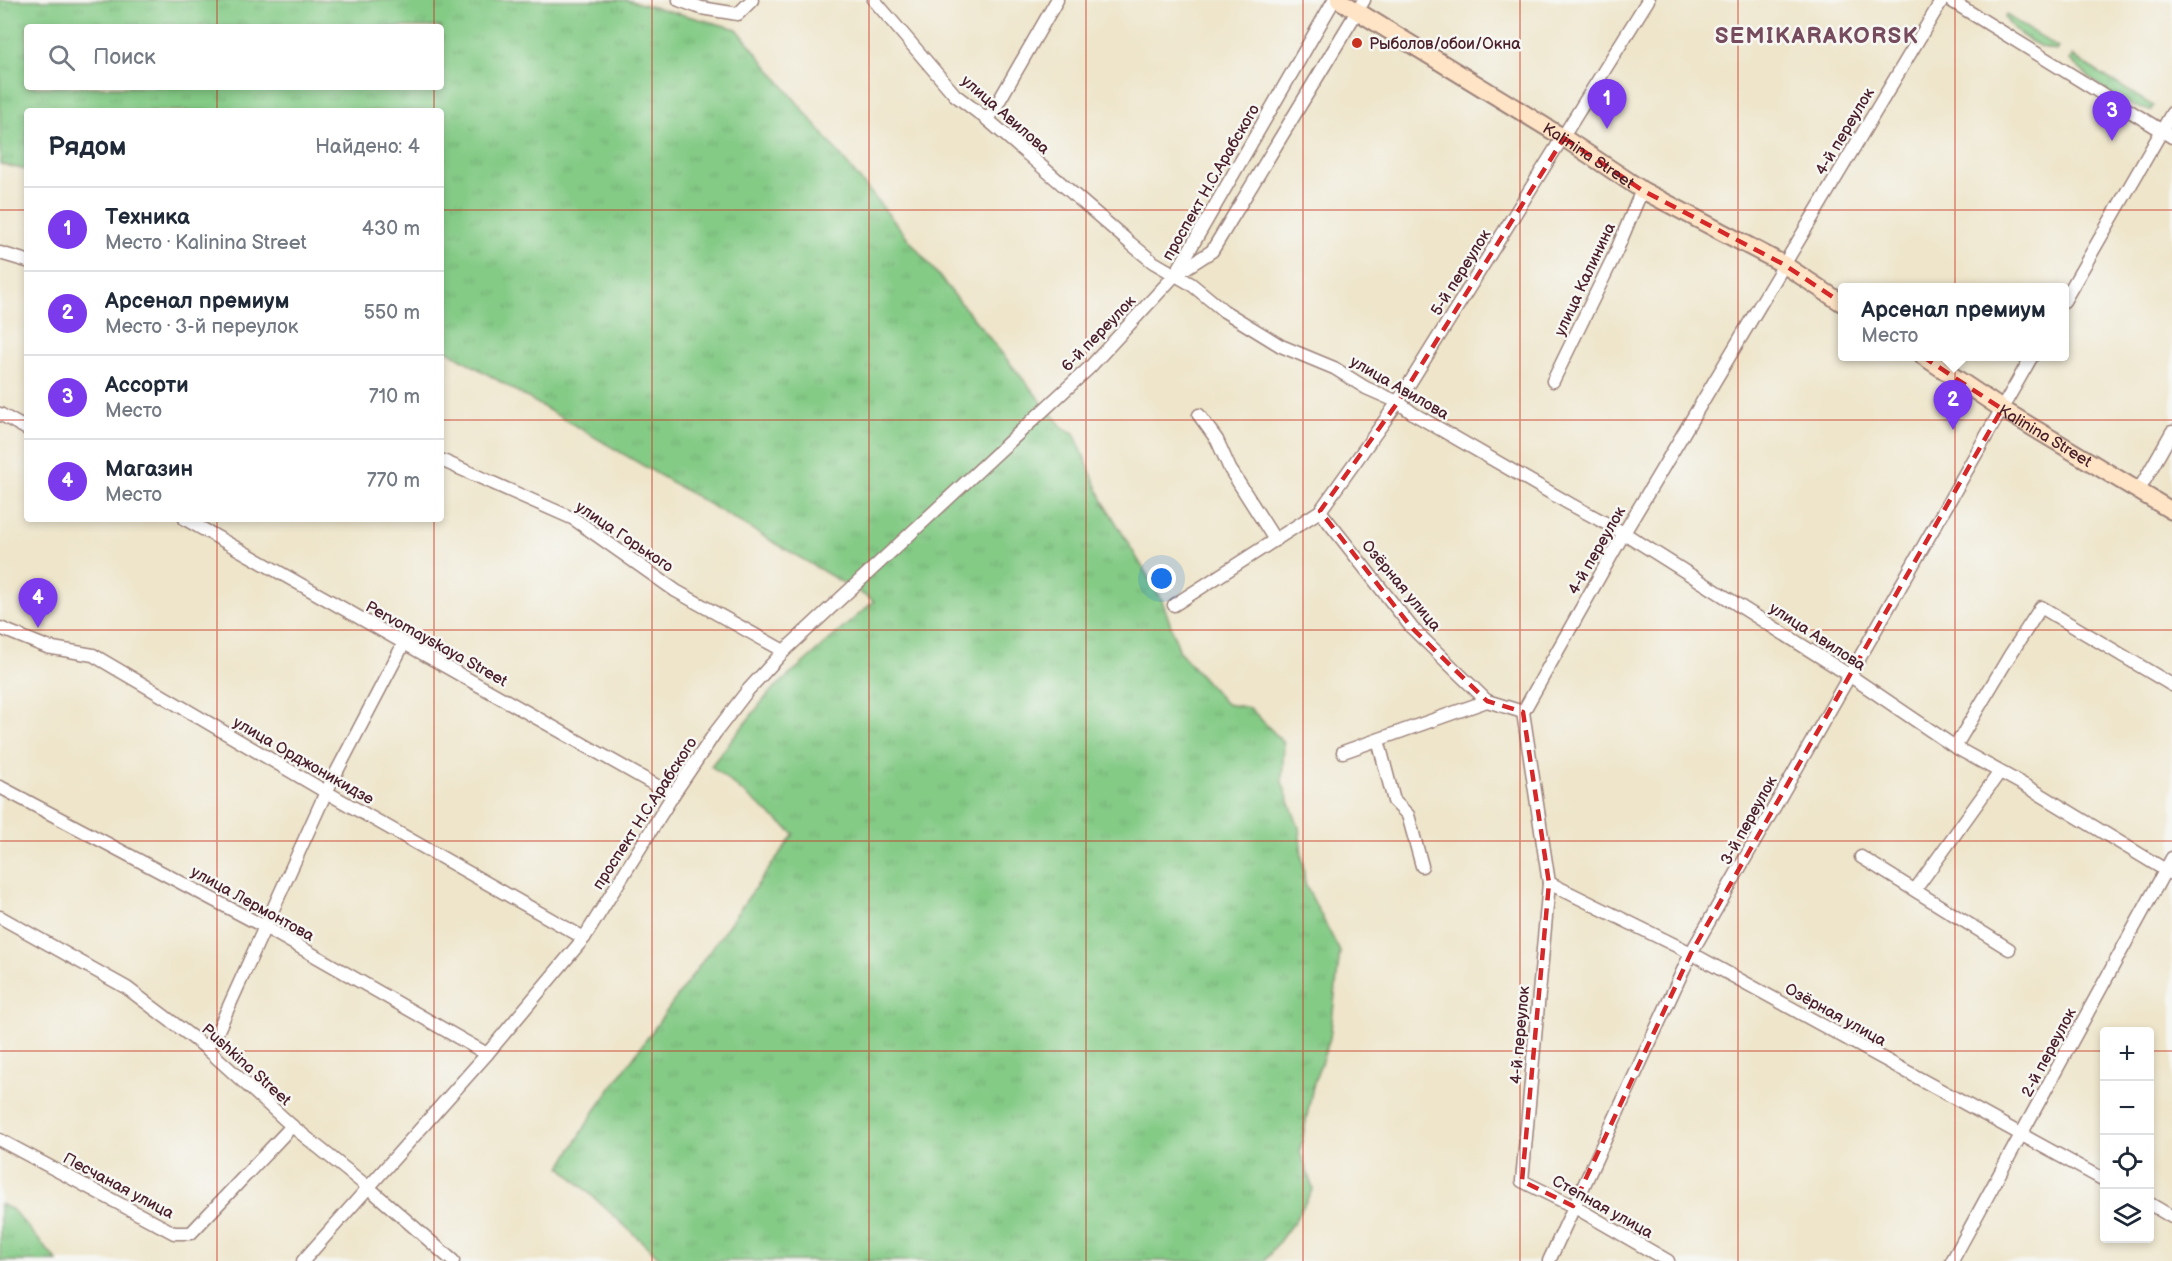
<!DOCTYPE html>
<html lang="ru">
<meta charset="utf-8">
<style>
body{margin:0;font-family:"Balsamiq Sans",sans-serif;background:#f2f2f3;color:#1f2937}
.controls{position:absolute;right:18px;bottom:18px;display:grid;overflow:hidden;border-radius:6px;box-shadow:0 3px 9px #0003}
.controls button{width:54px;height:54px;display:grid;place-items:center;padding:0;border:0;border-bottom:2px solid #e0e1e3;background:#fff;color:#1f2937;font:30px sans-serif}
.you{position:absolute;left:1162px;top:579px;width:21px;height:21px;margin:-15px;border:4px solid #fff;border-radius:50%;background:#1a73e8;box-shadow:0 0 0 9px #1a73e833}
.badge{display:grid;place-items:center;width:39px;height:39px;border-radius:50%;background:#7c3aed;color:#fff;font-size:20px;font-weight:700}
.pin{position:absolute;translate:-50% -50px;filter:drop-shadow(0 2px 3px #0008)}
.pin::after{content:'';position:absolute;top:32px;width:21px;height:18px;background:inherit;clip-path:polygon(0 0,100% 0,50% 100%)}
.popup{position:absolute;left:1838px;top:283px;width:231px;height:78px;box-sizing:border-box;display:grid;place-content:center;border-radius:6px;background:#fff;filter:drop-shadow(0 2px 4px #0005);font-size:20px;white-space:nowrap;color:#747a83}
.popup b{font-size:22px;color:#1f2937}
.popup::after{content:'';position:absolute;left:50%;top:100%;margin-left:-12px;border:12px solid transparent;border-top-color:#fff}
.list{margin:0;padding:0;list-style:none}
h2{display:flex;justify-content:space-between;align-items:center;height:78px;margin:0;padding:0 24px;font-size:26px}
h2 small{font-size:20px;font-weight:400;color:#747a83}
.list li{display:grid;grid-template-columns:39px 1fr auto;gap:18px;align-items:center;box-sizing:border-box;height:84px;padding:0 24px;border-top:2px solid #e0e1e3}
.list b{display:block;font-size:22px;white-space:nowrap}
.list p{margin:0;font-size:20px;white-space:nowrap;color:#747a83}
.list em{font-size:20px;font-style:normal;color:#747a83}
.icon{flex:none;width:33px;height:33px;fill:none;stroke:currentColor;stroke-width:2;stroke-linecap:round;stroke-linejoin:round}
.map{position:relative;flex:none;width:2172px;height:1261px;overflow:hidden}
.search{position:absolute;background:#fff;box-shadow:0 3px 9px #0003;left:24px;top:24px;width:420px;height:66px;display:flex;align-items:center;gap:15px;box-sizing:border-box;padding:0 21px;border-radius:6px;color:#747a83;font-size:22px}
.panel{position:absolute;background:#fff;box-shadow:0 3px 9px #0003;left:24px;top:108px;width:420px;height:414px;border-radius:6px}
.map>svg:first-child{display:block}
</style>
<div class="map">
<svg width="2172" height="1261" viewBox="0 0 2172 1261">
<defs>
<pattern id="grass-tufts" width="24" height="20" patternUnits="userSpaceOnUse" patternTransform="scale(1.5)"><rect width="24" height="20" fill="#84cb86"/><path d="M3 7l-1-3M5 7V3M7 7l1-3M15 17l-1-3M17 17v-4M19 17l1-3" fill="none" stroke="#74ae74"/></pattern>
</defs>
<rect width="100%" height="100%" fill="#f6f6f2"/>
<filter id="ink" filterUnits="userSpaceOnUse"><feTurbulence type="fractalNoise" baseFrequency=".0167" numOctaves="2"/><feDisplacementMap in="SourceGraphic" scale="12" xChannelSelector="R" yChannelSelector="G"/><feConvolveMatrix kernelMatrix="1 2 1 2 8 2 1 2 1" color-interpolation-filters="sRGB"/></filter>
<filter id="wash" filterUnits="userSpaceOnUse"><feTurbulence type="fractalNoise" baseFrequency=".008" numOctaves="4" result="noise"/><feDisplacementMap in="SourceGraphic" scale="24" xChannelSelector="R" yChannelSelector="G"/><feGaussianBlur stdDeviation="1.35" result="paint"/><feColorMatrix in="noise" values="0 0 0 0 0 0 0 0 0 0 0 0 0 0 0 0 0 1.4 0 .05"/><feComposite in="paint" operator="in"/></filter>
<g filter="url(#wash)">
<rect width="100%" height="100%" fill="#eee5ca"/>
<g fill="url(#grass-tufts)" stroke="#677558" stroke-width="1.5" fill-rule="evenodd">
<path d="M0,0H627L737,29L1063,428L1074,433L1103,501L1162,600L1180,652L1226,704L1250,708L1284,743L1282,782L1299,828L1305,884L1340,952L1330,1038L1313,1086L1300,1151L1313,1189L1297,1217L1265,1261H663L561,1167L594,1112L794,834L711,766L770,692L874,601L441,347V111H27V170L0,164ZM27,27H441V87H27Z"/>
<path d="M2006,15L2058,48L2056,51C2037,47 2015,34 2005,18Z"/>
<path d="M2072,56L2153,106L2151,110C2119,106 2093,81 2070,60Z"/>
<path d="M0,1204L12,1209L57,1261H0Z"/>
</g>
</g>
<g filter="url(#ink)">
<g fill="none" stroke-linecap="round" stroke-linejoin="round">
<defs>
<g id="minor">
<path d="M679,0L701,8L738,14L752,0"/>
<path d="M874,0L955,95L988,120L1130,243L1153,262L1191,284L1224,311L1281,346L1334,368L1366,388L1398,402L1414,414L1570,504L1624,533L1849,675L1955,747L2033,790L2172,874"/>
<path d="M1950,0L2172,137"/>
<path d="M988,120L1057,0"/>
<path d="M0,253L27,261"/>
<path d="M1178,273L1212,251L1364,0"/>
<path d="M2064,301L2172,113"/>
<path d="M1553,381L1616,252L1642,190"/>
<path d="M0,414L27,429"/>
<path d="M1199,415L1217,440L1230,469L1275,540"/>
<path d="M441,460L574,519L676,591L784,651"/>
<path d="M2139,490L2172,432"/>
<path d="M1320,511L1412,628L1487,701"/>
<path d="M185,519L673,795"/>
<path d="M1174,605L1320,511L1398,402L1648,0"/>
<path d="M0,628L47,647L93,655L326,792L584,938"/>
<path d="M1378,740L1394,801L1408,815L1422,866"/>
<path d="M1955,747L2010,655L2041,607L2172,685"/>
<path d="M1343,752L1487,701L1523,712"/>
<path d="M0,787L263,926L487,1054"/>
<path d="M1861,857L2009,949"/>
<path d="M1549,883L1691,953L2104,1180"/>
<path d="M1915,890L1999,773"/>
<path d="M0,917L127,988L205,1047L292,1126L369,1188L453,1261"/>
<path d="M205,1047L215,1037L326,792L404,643"/>
<path d="M0,1140L174,1233H191L292,1126"/>
<path d="M2150,1204L2172,1217"/>
<path d="M303,1261L487,1054L584,938L673,795L715,733L748,690L784,651L1090,367L1175,275L1334,0"/>
<path d="M1549,1261L1691,953L2032,356"/>
<path d="M1668,1261L1573,1206L1522,1181L1549,883L1523,712L1624,533L1942,0"/>
<path d="M1952,1261L2172,858"/>
</g>
<g id="secondary">
<path id="s1" d="M1339,0L1564,138L1642,190L1783,264L1842,303"/>
<path id="s2" d="M1923,356L2002,409L2172,511"/>
</g>
</defs>
<use href="#minor" stroke="#9c827a" stroke-width="15"/>
<use href="#secondary" stroke="#9c827a" stroke-width="20"/>
<use href="#minor" stroke="#fff" stroke-width="12"/>
<use href="#secondary" stroke="#ffe4c6" stroke-width="16"/>
</g>
</g>
<path fill="none" stroke="#d62828" stroke-width="4.5" stroke-dasharray="12 8" stroke-linejoin="round" d="M1564,138L1642,190L1783,264L2002,409L1691,953L1573,1206L1522,1181L1549,883L1523,712L1487,701L1412,628L1320,511L1398,402Z"/>
<path fill="none" stroke="#c8321e" stroke-width="1.5" stroke-opacity="0.55" d="M217,0V27M434,0V27M652,0V1261M869,0V1261M1086,0V1261M1303,0V1261M1520,0V1261M1738,0V1261M1955,0V1261M217,87V111M434,87V111M0,210H27M441,210H2172M0,420H27M441,420H2172M217,519V1261M434,519V1261M0,630H2172M0,841H2172M0,1051H2104M2150,1051H2172"/>
<circle fill="#c8321e" stroke="#f6f6f2" stroke-width="2" cx="1357" cy="43" r="6"/>
<g text-anchor="middle" stroke-width="5" stroke-linejoin="round" paint-order="stroke">
<g font-size="16" fill="#4a1f2b" stroke="#f6f6f2" text-anchor="start">
<text x="1369" y="49">Рыболов/обои/Окна</text>
</g>
<g font-size="16" fill="#4a1f2b" stroke="#f6f6f2">
<text transform="translate(1006 114) rotate(41)" y="6">улица Авилова</text>
<text transform="translate(1844 131) rotate(-59)" y="6">4-й переулок</text>
<text dy="6" stroke="none"><textPath href="#s1" startOffset="294">Kalinina Street</textPath></text>
<text transform="translate(1210 182) rotate(-60)" y="6">проспект Н.С.Арабского</text>
<text transform="translate(1460 272) rotate(-58)" y="6">5-й переулок</text>
<text transform="translate(1584 279) rotate(-65)" y="6">улица Калинина</text>
<text transform="translate(1098 333) rotate(-46)" y="6">6-й переулок</text>
<text transform="translate(1400 387) rotate(30)" y="6">улица Авилова</text>
<text dy="6" stroke="none"><textPath href="#s2" startOffset="146">Kalinina Street</textPath></text>
<text transform="translate(625 536) rotate(34)" y="6">улица Горького</text>
<text transform="translate(1596 550) rotate(-60)" y="6">4-й переулок</text>
<text transform="translate(1402 585) rotate(50)" y="6">Озёрная улица</text>
<text transform="translate(1818 636) rotate(33)" y="6">улица Авилова</text>
<text transform="translate(437 643) rotate(29)" y="6">Pervomayskaya Street</text>
<text transform="translate(304 760) rotate(30)" y="6">улица Орджоникидзе</text>
<text transform="translate(644 813) rotate(-57)" y="6">проспект Н.С.Арабского</text>
<text transform="translate(1748 820) rotate(-61)" y="6">3-й переулок</text>
<text transform="translate(253 903) rotate(29)" y="6">улица Лермонтова</text>
<text transform="translate(1836 1014) rotate(29)" y="6">Озёрная улица</text>
<text transform="translate(1519 1035) rotate(-85)" y="6">4-й переулок</text>
<text transform="translate(2048 1052) rotate(-62)" y="6">2-й переулок</text>
<text transform="translate(247 1064) rotate(42)" y="6">Pushkina Street</text>
<text transform="translate(119 1185) rotate(28)" y="6">Песчаная улица</text>
<text transform="translate(1603 1206) rotate(29)" y="6">Степная улица</text>
</g>
<g font-size="22" font-weight="bold" letter-spacing="1.5" fill="#764b5d" stroke="#f6f6f2">
<text x="1817" y="43">SEMIKARAKORSK</text>
</g>
</g>
</svg>
<div class="controls">
<button>+</button>
<button>−</button>
<button><svg class="icon" aria-label="locate" viewBox="0 0 24 24"><circle cx="12" cy="12" r="6"/><path d="M12 2v4M12 18v4M2 12h4M18 12h4"/></svg></button>
<button><svg class="icon" aria-label="layers" viewBox="0 0 24 24"><path d="M12 4l9 5-9 5-9-5zM3 14l9 5 9-5"/></svg></button>
</div>
<div class="you"></div>
<div class="pin badge" style="left:1607px;top:129px">1</div>
<div class="pin badge" style="left:1953px;top:430px">2</div>
<div class="popup"><b>Арсенал премиум</b>Место</div>
<div class="pin badge" style="left:2112px;top:141px">3</div>
<div class="pin badge" style="left:38px;top:628px">4</div>
<div class="search"><svg class="icon" aria-label="search" viewBox="0 0 24 24"><circle cx="10" cy="10" r="6"/><path d="M15 15l6 6"/></svg>Поиск</div>
<section class="panel">
<h2>Рядом<small>Найдено: 4</small></h2>
<ul class="list">
<li><span class="badge">1</span><div><b>Техника</b><p>Место · Kalinina Street</p></div><em>430 m</em></li>
<li><span class="badge">2</span><div><b>Арсенал премиум</b><p>Место · 3-й переулок</p></div><em>550 m</em></li>
<li><span class="badge">3</span><div><b>Ассорти</b><p>Место</p></div><em>710 m</em></li>
<li><span class="badge">4</span><div><b>Магазин</b><p>Место</p></div><em>770 m</em></li>
</ul>
</section>
</div>
